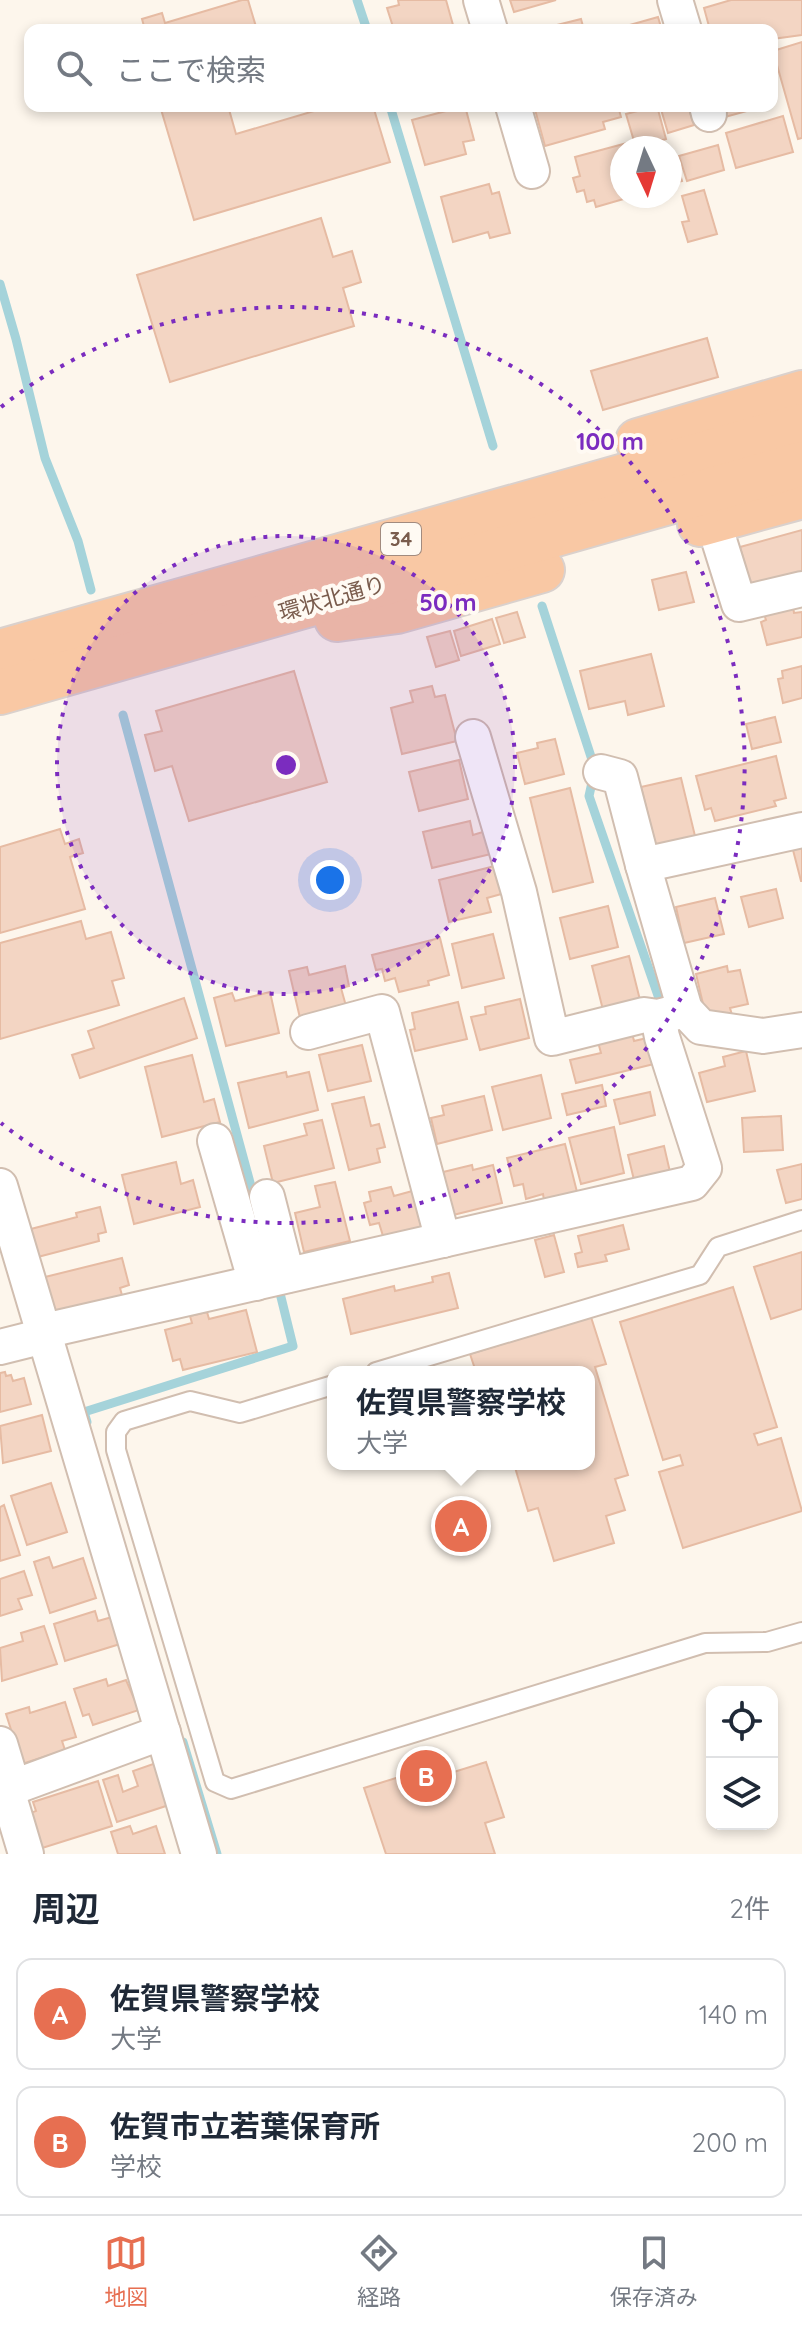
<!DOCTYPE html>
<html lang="ja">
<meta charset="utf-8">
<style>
body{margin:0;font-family:Quicksand,"Noto Sans JP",sans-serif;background:#f2f2f3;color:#1f2937}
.controls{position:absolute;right:24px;bottom:24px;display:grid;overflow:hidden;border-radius:16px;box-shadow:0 4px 12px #0003}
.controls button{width:72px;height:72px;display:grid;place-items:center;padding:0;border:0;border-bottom:2px solid #e0e1e3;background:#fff;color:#1f2937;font:40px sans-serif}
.compass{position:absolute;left:610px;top:136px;width:72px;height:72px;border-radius:50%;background:#fff;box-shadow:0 4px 12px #0003;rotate:176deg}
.you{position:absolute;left:330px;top:880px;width:28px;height:28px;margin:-20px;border:6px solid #fff;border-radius:50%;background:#1a73e8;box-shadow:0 0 0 12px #1a73e833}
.badge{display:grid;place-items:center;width:52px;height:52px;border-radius:50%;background:#e76f51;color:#fff;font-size:26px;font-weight:700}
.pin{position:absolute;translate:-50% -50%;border:4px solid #fff;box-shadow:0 2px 8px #0006}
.popup{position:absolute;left:327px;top:1366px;width:268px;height:104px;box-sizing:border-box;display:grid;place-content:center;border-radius:16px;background:#fff;filter:drop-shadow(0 2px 6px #0005);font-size:26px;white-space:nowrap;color:#747a83}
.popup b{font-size:30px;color:#1f2937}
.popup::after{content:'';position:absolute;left:50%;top:100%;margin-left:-16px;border:16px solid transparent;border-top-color:#fff}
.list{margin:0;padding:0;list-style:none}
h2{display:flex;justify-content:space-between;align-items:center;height:104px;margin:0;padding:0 32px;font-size:34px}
h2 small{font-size:26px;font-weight:400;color:#747a83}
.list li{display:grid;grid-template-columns:52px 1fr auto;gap:24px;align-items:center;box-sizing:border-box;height:112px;margin:0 16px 16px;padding:0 16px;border:2px solid #e0e1e3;border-radius:16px}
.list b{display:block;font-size:30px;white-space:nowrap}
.list p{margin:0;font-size:26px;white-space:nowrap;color:#747a83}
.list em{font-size:26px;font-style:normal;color:#747a83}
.icon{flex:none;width:44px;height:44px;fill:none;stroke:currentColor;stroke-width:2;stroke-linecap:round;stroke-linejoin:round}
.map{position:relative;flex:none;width:802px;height:1854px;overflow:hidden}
.search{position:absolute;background:#fff;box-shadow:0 4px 12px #0003;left:24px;right:24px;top:24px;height:88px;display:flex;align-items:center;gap:20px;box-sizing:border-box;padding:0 28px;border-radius:16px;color:#747a83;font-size:30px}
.sheet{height:360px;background:#fff}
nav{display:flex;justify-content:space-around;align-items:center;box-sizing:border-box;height:112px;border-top:2px solid #e0e1e3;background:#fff;font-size:22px;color:#747a83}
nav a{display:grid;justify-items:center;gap:4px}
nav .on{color:#e76f51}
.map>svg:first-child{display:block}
</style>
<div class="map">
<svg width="802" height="1854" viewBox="0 0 802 1854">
<rect width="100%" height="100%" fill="#fdf6ec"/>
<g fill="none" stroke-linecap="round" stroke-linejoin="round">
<g stroke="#a5d3da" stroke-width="9">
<path d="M357,0L367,30"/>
<path d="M390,106L493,446"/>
<path d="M0,284L16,339L45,458L78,541L91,590"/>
<path d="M542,606L595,769L589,796L663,1010"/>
<path d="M123,715L255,1201"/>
<path d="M87,1422L84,1412L293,1346L278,1285"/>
<path d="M183,1742L217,1854"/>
</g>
</g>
<g fill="#f3d5c3" stroke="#e6bba3" stroke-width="2">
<path d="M242,0H248L257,30H145L142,19L162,13L165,23Z"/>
<path d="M398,0H446L453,25L433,30H394L387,8L399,5Z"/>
<path d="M510,0H556L514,12Z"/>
<path d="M731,0H802V35L772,39V30H710L704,8Z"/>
<path d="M658,17L661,27L668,25L669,30H612Z"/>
<path d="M581,19L584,30H550L549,27Z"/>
<path d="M802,42V138L798,139L773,51Z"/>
<path d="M160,106H228L236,134L331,106H373L390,162L194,220Z"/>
<path d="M465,106L474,140L463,142L466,154L425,165L412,120Z"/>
<path d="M534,106H618L621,117L603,122L605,129L545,146Z"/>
<path d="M657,106L666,139L636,148L626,114Z"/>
<path d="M660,106H688L694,125L668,133Z"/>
<path d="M722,106H765L725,117Z"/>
<path d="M783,116L793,152L736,168L726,133Z"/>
<path d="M627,143L628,148H622V196H634L596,207L594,200L587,202L584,190L577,192L573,178L580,176L575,157Z"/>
<path d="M718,145L724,170L687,181L679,156Z"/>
<path d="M674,153L682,181L670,184V154Z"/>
<path d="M489,184L492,194L499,192L510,233L490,238L488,232L453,242L441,197Z"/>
<path d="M704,190L717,234L688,242L682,222L689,221L682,196Z"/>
<path d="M321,218L333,257L352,251L361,282L343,288L354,326L170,382L137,275Z"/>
<path d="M707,338L718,377L603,410L591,371Z"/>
<path d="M802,530V575L752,589L740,547Z"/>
<path d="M686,572L694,602L659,610L652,580Z"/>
<path d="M793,607L794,613L802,612V637L767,645L761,622L766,620L764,614Z"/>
<path d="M517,612L525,637L504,643L496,618Z"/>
<path d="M492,619L500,644L461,656L454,631Z"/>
<path d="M450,631L459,660L436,667L427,637Z"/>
<path d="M651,654L664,706L628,715L625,701L589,709L580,671Z"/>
<path d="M802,666V698L783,703L778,679L783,678L782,671Z"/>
<path d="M294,671L327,782L189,821L172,766L155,771L145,735L162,731L156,711Z"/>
<path d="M432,686L435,697L445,695L457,741L402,754L391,708L413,702L410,691Z"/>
<path d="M775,717L781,742L752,749L746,724Z"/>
<path d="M555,739L564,774L525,784L517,753L538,748L537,743Z"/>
<path d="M776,756L786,798L774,801L776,806L715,821L711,808L705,810L696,776Z"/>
<path d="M459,760L468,799L419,811L409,772Z"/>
<path d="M681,778L695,836L656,846L641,787Z"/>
<path d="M570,788L593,882L553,892L530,798Z"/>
<path d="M470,821L473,835L486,831L491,854L432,868L423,832Z"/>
<path d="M60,829L65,844L79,839L83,853L70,857L85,909L0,933V847Z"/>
<path d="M802,848V881H801L793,850Z"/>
<path d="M499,865L505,893L487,898L491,912L449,922L439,880Z"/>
<path d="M776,889L783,918L749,927L741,897Z"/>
<path d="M715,898L724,934L684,943L676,907Z"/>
<path d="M608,906L618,947L570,959L560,918Z"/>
<path d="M81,921L86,939L111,932L124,978L112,981L119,1005L0,1039V943Z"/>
<path d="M493,934L504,978L462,988L452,944Z"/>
<path d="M440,938L449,975L428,981L429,985L399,992L395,978L385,981L382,969L376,970L372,955Z"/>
<path d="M629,956L641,1004L604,1014L592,966Z"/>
<path d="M345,966L349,986L341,988L346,1006L300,1018L289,971L307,967L309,975Z"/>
<path d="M727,966L728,972L740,970L748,1004L730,1008L732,1015L707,1021L696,974Z"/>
<path d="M270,992L279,1033L226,1046L214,998L232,993L235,1001Z"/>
<path d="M184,998L197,1038L80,1078L72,1055L94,1048L88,1031Z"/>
<path d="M520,999L529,1038L480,1050L471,1017L486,1014L485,1007Z"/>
<path d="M458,1002L467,1039L415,1051L410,1030L415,1029L412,1013Z"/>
<path d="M632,1033L634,1041L647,1038L654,1064L576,1083L570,1060L601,1053L598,1042Z"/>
<path d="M362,1045L371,1081L328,1091L319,1055Z"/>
<path d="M746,1051L755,1091L707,1102L699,1073L725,1066L723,1057Z"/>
<path d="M192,1055L204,1102L214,1099L220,1122L162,1137L145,1067Z"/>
<path d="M286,1072L287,1077L309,1072L318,1110L249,1128L238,1083Z"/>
<path d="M541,1075L551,1118L503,1130L492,1087Z"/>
<path d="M602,1085L606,1106L567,1115L562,1094Z"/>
<path d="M650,1092L655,1115L620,1124L614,1100Z"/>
<path d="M484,1096L492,1130L437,1144L431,1118L444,1115L442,1106Z"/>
<path d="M364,1097L371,1126L379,1124L385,1147L377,1149L380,1162L349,1170L332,1104Z"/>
<path d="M781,1116L783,1150L744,1152L742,1118Z"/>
<path d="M322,1120L334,1168L273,1183L264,1146L307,1135L304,1124Z"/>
<path d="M614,1127L624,1173L581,1184L569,1138Z"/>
<path d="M565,1144L577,1192L544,1200L543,1194L526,1199L523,1184L514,1186L507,1158Z"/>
<path d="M664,1146L670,1172L634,1180L628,1155Z"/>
<path d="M176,1162L181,1184L193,1180L200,1207L134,1224L122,1175Z"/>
<path d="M802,1164V1199L786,1203L777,1170Z"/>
<path d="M472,1165L473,1170L493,1165L502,1203L449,1216L439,1173Z"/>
<path d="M335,1182L350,1241L304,1252L295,1213L320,1207L315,1186Z"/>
<path d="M391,1187L394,1196L416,1190L425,1226L383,1236L379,1223L370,1225L364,1203L371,1201L369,1192Z"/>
<path d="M100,1207L106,1232L98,1234L99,1241L34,1258L27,1230L77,1217L76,1213Z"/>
<path d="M623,1225L629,1249L605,1255L607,1261L578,1267L575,1254L582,1252L578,1236Z"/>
<path d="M554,1235L564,1272L545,1277L535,1240Z"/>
<path d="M802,1252V1309L771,1319L754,1267Z"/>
<path d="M122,1258L129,1285L120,1288L123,1299L54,1315L45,1277Z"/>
<path d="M449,1273L458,1308L351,1334L343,1299L394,1286L395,1291L433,1282L432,1277Z"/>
<path d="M733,1287L777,1427L754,1434L758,1445L781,1438L802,1511L683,1548L659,1472L683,1465L680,1455L663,1460L620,1322Z"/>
<path d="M246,1310L257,1352L183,1370L180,1359L173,1361L165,1330L192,1323L190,1316L207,1312L209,1319Z"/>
<path d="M591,1317L606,1364L595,1367L628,1475L615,1479L625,1510L606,1516L614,1543L554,1561L538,1508L528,1511L514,1464H589V1372H476L470,1354Z"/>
<path d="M5,1372L6,1376L11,1375L13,1381L24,1378L31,1404L0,1412V1373Z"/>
<path d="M42,1415L51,1451L3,1463L0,1426Z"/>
<path d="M51,1483L67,1532L27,1545L11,1496Z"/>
<path d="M4,1505L20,1555L0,1561V1507Z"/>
<path d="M49,1557L53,1568L83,1558L96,1598L50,1613L34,1562Z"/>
<path d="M24,1571L32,1595L18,1599L22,1609L0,1616V1579Z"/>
<path d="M95,1611L98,1621L112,1617L120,1644L65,1661L54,1624Z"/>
<path d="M44,1626L57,1664L2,1681L0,1648L23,1641L21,1633Z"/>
<path d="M106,1679L108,1686L126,1680L139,1710L93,1725L89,1714L83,1716L74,1689Z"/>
<path d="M65,1702L76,1737L62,1741L65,1750L22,1764L6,1714L29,1707L30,1713Z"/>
<path d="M486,1762L504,1817L485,1823L495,1854H386L364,1788L412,1773L415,1784Z"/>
<path d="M156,1763L169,1805L117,1822L103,1780L118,1775L123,1792L138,1786L133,1771Z"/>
<path d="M98,1781L112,1826L39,1849L28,1814L36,1811L33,1802Z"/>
<path d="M130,1826L133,1834L156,1826L165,1854H118L111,1832Z"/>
</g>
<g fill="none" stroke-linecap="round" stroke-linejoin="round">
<defs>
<g id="service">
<path d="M376,1372L700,1275L718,1247L802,1220"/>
<path d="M333,1385L240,1413L190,1401L124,1421L116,1432V1450L215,1782L231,1789L705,1643L767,1642L802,1632"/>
</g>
<g id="minor">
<path d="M481,0L490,30"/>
<path d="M675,0L684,30"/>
<path d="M513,106L532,171"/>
<path d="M707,106L709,114"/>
<path d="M713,521L739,604L802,589"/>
<path d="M473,737L519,892L552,1038L644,1015L658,1017L685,1010L643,865L620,777L601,772"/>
<path d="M643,865L802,830"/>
<path d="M685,1010L701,1027L763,1036L802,1030"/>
<path d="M308,1032L382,1012L443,1240"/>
<path d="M215,1141L256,1283"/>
<path d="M0,1186L199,1854"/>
<path d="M267,1197L287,1275"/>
<path d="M0,1347L32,1339L57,1328L692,1183L704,1168L662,1037L658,1017"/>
<path d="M0,1744L13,1787"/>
<path d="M7,1790L26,1854"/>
<path d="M0,1792L163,1732"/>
</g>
<g id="trunk">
<path d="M638,441L802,393"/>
<path d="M700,524L802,496"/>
<path d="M337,619L397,611L542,570"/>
<path d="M0,652L802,426"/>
<path d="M0,692L802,464"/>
</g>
</defs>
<use href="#service" stroke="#d1beb0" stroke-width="22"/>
<use href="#minor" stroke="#d1beb0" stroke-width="38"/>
<use href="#trunk" stroke="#dad1cd" stroke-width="48"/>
<use href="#service" stroke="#fff" stroke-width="18"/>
<use href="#minor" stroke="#fff" stroke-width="34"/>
<use href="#trunk" stroke="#f9c8a4" stroke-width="44"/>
</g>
<circle cx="286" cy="765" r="229" fill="#7b2cbf" fill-opacity=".12"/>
<g fill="none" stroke="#7b2cbf" stroke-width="4" stroke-dasharray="4 8">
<circle cx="286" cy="765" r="229"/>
<path d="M1 407A458 458 0 1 1 1 1123"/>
</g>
<g text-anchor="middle" stroke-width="8" stroke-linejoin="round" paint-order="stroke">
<rect fill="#fffaf3" stroke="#a28b7f" stroke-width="2" x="381" y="523" width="40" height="32" rx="6"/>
<g font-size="20" font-weight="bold" fill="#7a5c4d">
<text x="401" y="546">34</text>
</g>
<g font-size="22" fill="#7a5c4d" stroke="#fffaf3">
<text transform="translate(332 598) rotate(-16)" y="8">環状北通り</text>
</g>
</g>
<circle cx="286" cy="765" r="12" fill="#7b2cbf" stroke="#fffaf3" stroke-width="4"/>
<g font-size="24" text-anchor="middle" font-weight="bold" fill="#7b2cbf" stroke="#fffaf3" stroke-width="8" stroke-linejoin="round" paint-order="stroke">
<text x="610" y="450">100 m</text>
<text x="448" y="611">50 m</text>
</g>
</svg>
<div class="controls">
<button><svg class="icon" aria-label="locate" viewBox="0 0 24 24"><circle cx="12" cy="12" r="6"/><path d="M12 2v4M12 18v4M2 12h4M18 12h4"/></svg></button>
<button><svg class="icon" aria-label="layers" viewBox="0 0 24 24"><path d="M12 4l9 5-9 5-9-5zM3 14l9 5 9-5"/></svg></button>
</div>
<svg class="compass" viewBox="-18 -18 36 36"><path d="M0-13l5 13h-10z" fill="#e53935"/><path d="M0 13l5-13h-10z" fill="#747a83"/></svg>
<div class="you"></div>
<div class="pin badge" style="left:461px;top:1526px">A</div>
<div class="popup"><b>佐賀県警察学校</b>大学</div>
<div class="pin badge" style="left:426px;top:1776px">B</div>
<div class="search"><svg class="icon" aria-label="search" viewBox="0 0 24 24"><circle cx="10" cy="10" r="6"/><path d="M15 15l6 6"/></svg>ここで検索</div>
</div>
<section class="sheet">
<h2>周辺<small>2件</small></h2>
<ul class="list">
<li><span class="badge">A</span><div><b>佐賀県警察学校</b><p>大学</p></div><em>140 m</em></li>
<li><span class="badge">B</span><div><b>佐賀市立若葉保育所</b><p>学校</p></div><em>200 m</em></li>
</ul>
</section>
<nav>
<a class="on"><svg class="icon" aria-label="map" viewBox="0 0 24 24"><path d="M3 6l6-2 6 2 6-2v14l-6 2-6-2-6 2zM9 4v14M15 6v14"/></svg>地図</a>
<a><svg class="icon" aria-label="directions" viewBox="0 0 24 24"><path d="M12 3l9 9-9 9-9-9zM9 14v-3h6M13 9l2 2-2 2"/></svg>経路</a>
<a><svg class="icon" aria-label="saved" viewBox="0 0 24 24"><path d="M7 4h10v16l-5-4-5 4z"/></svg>保存済み</a>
</nav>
